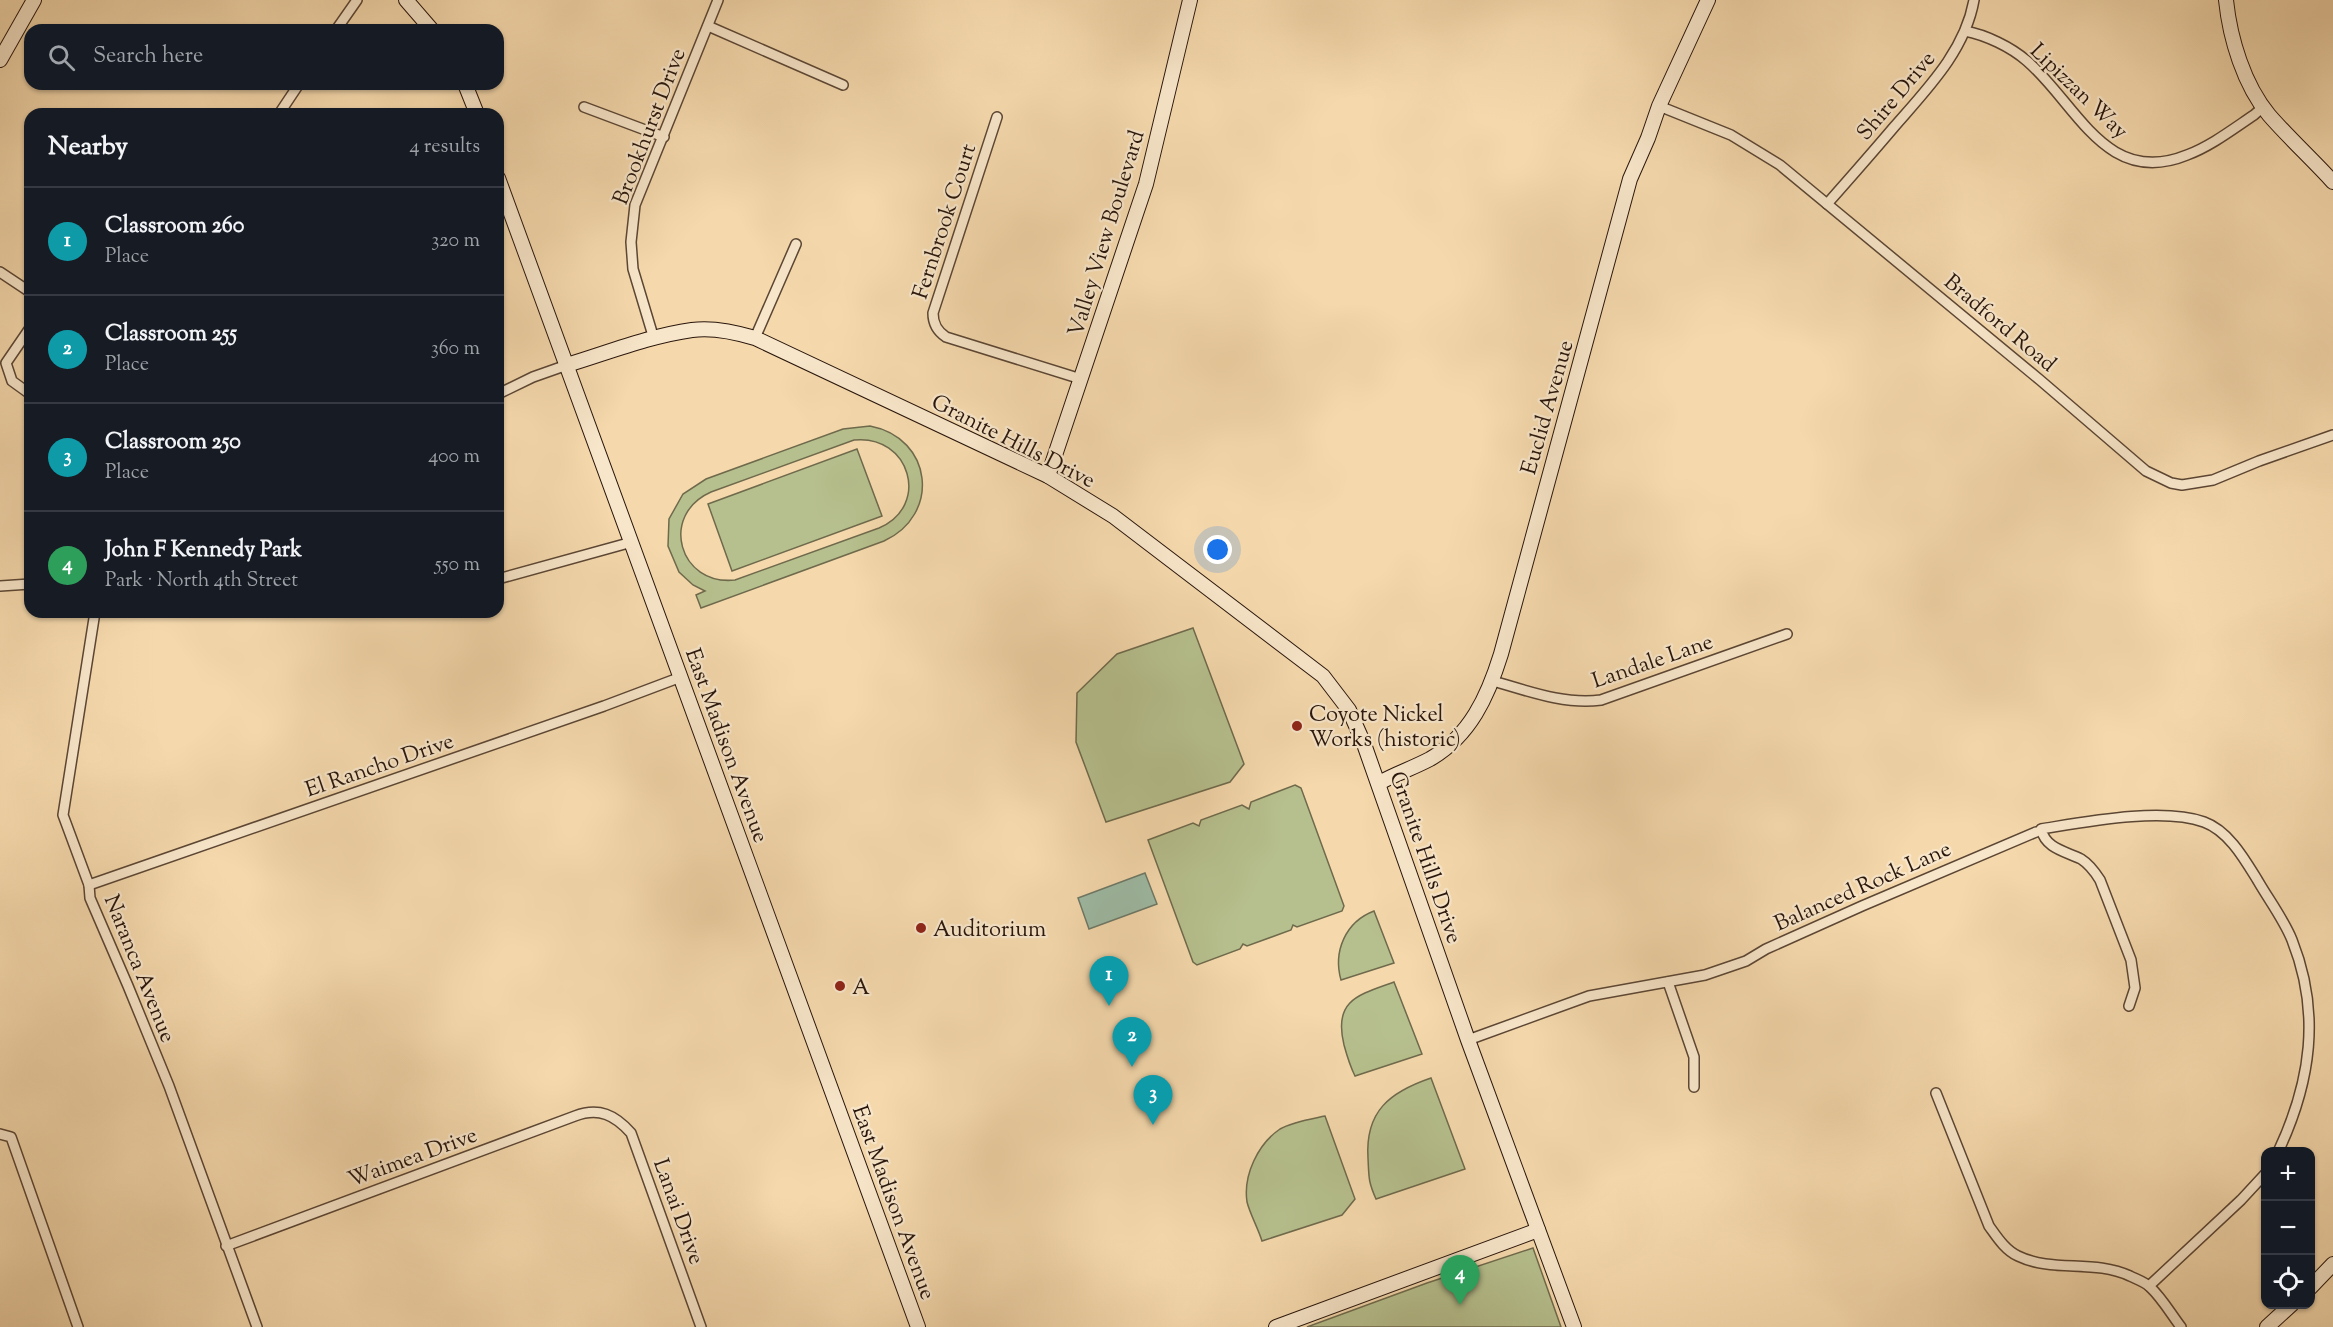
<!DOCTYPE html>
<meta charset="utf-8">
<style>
body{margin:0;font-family:"Sorts Mill Goudy",serif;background:#242831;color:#f1f3f6}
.controls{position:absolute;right:18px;bottom:18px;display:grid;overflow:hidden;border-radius:12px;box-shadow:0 2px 4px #0004}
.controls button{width:54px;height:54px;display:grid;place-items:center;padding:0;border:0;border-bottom:2px solid #363941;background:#171b24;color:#f1f3f6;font:30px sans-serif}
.you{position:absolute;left:1218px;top:550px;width:21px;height:21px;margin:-15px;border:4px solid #fff;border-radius:50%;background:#1a73e8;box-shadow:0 0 0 9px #1a73e833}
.badge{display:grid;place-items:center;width:39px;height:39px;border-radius:50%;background:#1a73e8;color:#fff;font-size:20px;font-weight:700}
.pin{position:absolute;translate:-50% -50px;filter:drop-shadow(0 2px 3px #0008)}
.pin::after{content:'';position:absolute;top:32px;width:21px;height:18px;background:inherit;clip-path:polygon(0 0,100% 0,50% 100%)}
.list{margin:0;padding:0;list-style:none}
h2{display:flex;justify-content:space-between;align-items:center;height:78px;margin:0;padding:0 24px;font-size:26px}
h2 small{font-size:20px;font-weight:400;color:#9ea1a6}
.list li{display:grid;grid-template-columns:39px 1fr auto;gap:18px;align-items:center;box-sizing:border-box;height:108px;padding:0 24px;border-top:2px solid #363941}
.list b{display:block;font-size:22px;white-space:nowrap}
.list p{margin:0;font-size:20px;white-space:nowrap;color:#9ea1a6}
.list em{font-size:20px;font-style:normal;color:#9ea1a6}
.icon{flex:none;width:33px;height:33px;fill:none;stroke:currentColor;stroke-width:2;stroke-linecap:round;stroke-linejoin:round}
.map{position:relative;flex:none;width:2333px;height:1327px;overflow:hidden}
.search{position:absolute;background:#171b24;box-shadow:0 2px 4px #0004;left:24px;top:24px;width:480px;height:66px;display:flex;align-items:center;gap:15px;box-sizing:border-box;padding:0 21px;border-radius:18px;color:#9ea1a6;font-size:22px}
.panel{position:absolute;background:#171b24;box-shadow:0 2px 4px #0004;left:24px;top:108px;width:480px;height:510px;border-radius:18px}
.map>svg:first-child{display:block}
</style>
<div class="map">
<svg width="2333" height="1327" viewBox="0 0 2333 1327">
<rect width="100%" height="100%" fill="#f5d9ad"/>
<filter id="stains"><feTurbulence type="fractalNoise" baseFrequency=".00333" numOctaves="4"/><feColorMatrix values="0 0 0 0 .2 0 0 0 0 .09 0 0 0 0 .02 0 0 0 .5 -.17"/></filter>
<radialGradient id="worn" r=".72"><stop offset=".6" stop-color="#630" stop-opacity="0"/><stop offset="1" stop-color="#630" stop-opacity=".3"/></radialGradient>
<g fill="#b6c08e" stroke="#6f6a4c" stroke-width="1.5" fill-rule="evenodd">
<path d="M870,426C933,438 941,515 884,541L701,608L696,595L705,591L693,585L679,572L668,546L669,519L683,494L706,479L843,429ZM854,440C910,434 931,506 879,528L735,580C679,586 659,515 711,492Z"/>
<path d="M857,449L882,516L732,571L708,504Z"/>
<path d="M1193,628L1244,764L1230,782L1106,822L1076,742L1077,693L1117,654Z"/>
<path d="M1295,785L1301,788L1344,906L1342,911L1297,927L1293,925L1291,930L1247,946L1243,944L1240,949L1197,965L1193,962L1148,840L1193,823L1199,826L1201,820L1242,805L1249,809L1251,802Z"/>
<path d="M1374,911L1394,963L1341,980C1333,952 1345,922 1374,911Z"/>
<path d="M1394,982L1422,1054L1355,1076C1350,1066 1347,1056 1344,1045C1333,1000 1358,995 1394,982Z"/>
<path d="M1431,1078L1465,1169L1376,1199C1368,1181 1369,1177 1368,1158C1365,1111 1390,1092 1431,1078Z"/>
<path d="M1325,1116L1355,1199L1342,1215L1262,1241C1258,1228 1250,1214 1247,1202C1243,1175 1258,1144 1280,1129C1292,1122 1311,1119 1325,1116Z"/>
<path d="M1533,1248L1561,1327H1307L1427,1283Z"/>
</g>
<path fill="#9dbba5" stroke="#6e7967" stroke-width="1.5" d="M1145,873L1157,904L1089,929L1078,898Z"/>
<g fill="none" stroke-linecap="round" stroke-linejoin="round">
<defs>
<g id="street">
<path d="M708,26L843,85"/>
<path d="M336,30L357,0"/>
<path d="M1965,31C1986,35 2011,47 2027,61C2077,104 2106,188 2187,155C2211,146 2233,129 2254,115L2263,107"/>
<path d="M1659,106L1731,135L1780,165L2040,380L2146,471L2171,483L2182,485L2213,480L2259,461L2333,435"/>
<path d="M584,107L664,137"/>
<path d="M279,114L299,84"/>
<path d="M997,117L933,313C933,324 937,331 946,337L1081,379"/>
<path d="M1827,204C1850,178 1872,153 1894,127C1927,89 1965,51 1974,0"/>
<path d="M0,272L30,292"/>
<path d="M30,328L6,363L12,381L30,394"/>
<path d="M755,338L796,244"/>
<path d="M654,339L633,269L631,242L635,205L718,0"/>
<path d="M498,394L533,377L567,365"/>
<path d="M498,579L632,542"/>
<path d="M0,586L30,584"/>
<path d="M95,612L63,815L89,885L90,898L128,986L169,1086L257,1327"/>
<path d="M1493,681C1528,691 1565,705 1601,700L1787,634"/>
<path d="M89,885L604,706L681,677"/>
<path d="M1668,982L1694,1057V1087"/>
<path d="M2129,1006L2135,988L2131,960L2100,880C2095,872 2089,864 2081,859C2065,851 2046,849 2041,829C2085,822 2162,807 2204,822C2229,831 2245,860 2258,881C2269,900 2284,920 2292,940C2321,1013 2311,1082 2278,1152"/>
<path d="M1468,1040L1589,996L1705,975L1746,961L1766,949L1862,906L2036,832"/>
<path d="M1936,1093L1989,1226C1997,1237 2005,1250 2018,1256C2053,1273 2094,1259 2130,1276C2136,1279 2145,1282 2150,1287C2162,1298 2171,1314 2181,1327"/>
<path d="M0,1134L11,1137L78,1327"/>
<path d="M226,1246L575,1116C599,1107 615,1115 631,1133L701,1327"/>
<path d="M2149,1286L2241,1200L2266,1173"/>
</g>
<g id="secondary">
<path d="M406,0L432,30"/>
<path d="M2226,0C2230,39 2244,85 2269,115C2289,138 2312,159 2333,182"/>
<path d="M0,60L34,0"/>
<path d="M465,84L477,114"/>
<path d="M498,178L918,1327"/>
<path d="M567,365C607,353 649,336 692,330C713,327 735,332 755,338L1048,476L1113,516L1323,676L1349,710L1364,744L1468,1040L1574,1327"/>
<path d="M1048,476L1146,184L1190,0"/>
<path d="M1379,783C1395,774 1413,768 1430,759C1470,736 1488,696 1501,654L1630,179L1648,138L1659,106L1708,0"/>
<path d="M2310,1288L2333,1264"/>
<path d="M1276,1327L1538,1230"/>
<path d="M2267,1327L2292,1304"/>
</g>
</defs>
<use href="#street" stroke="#5b4634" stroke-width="12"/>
<use href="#secondary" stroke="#28150b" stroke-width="16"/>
<use href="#street" stroke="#f8e6ca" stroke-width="9"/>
<use href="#secondary" stroke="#f8e6ca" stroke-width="14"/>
</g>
<g fill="#8f2418" stroke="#f8e6ca" stroke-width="2">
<circle cx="1297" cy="726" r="6"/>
<circle cx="921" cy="928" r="6"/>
<circle cx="840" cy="986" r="6"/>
</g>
<g text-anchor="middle" stroke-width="4.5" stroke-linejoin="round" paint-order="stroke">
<g font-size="22" fill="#28150b" stroke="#f8e6ca">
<text transform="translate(2080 90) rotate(44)" y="8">Lipizzan Way</text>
<text transform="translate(1895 95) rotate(-50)" y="8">Shire Drive</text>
<text transform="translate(648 126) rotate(-69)" y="8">Brookhurst Drive</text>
<text transform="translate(943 221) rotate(-72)" y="8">Fernbrook Court</text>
<text transform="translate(1105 233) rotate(-73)" y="8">Valley View Boulevard</text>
<text transform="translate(2001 322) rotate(40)" y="8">Bradford Road</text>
<text transform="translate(1546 407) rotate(-74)" y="8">Euclid Avenue</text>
<text transform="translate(1014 440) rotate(27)" y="8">Granite Hills Drive</text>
<text transform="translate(1652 660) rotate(-19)" y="8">Landale Lane</text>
<text transform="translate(728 745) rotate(70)" y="8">East Madison Avenue</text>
<text transform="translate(379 764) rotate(-19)" y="8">El Rancho Drive</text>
<text transform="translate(1427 857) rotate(71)" y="8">Granite Hills Drive</text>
<text transform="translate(1862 885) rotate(-24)" y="8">Balanced Rock Lane</text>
<text transform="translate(141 968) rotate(68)" y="8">Naranca Avenue</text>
<text transform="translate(412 1156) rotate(-20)" y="8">Waimea Drive</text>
<text transform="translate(895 1202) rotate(70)" y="8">East Madison Avenue</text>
<text transform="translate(680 1211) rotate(70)" y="8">Lanai Drive</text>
</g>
<g font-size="22" fill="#28150b" stroke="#f8e6ca" text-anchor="start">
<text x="1309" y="721">Coyote Nickel<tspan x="1309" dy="25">Works (historic)</tspan></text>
<text x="933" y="936">Auditorium</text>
<text x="852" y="994">A</text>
</g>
</g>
<rect width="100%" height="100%" filter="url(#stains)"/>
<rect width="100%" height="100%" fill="url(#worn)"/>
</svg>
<div class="controls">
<button>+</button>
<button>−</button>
<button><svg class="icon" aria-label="locate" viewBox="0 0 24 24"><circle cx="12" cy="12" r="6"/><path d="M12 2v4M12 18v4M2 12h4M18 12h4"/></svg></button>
</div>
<div class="you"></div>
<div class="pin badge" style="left:1109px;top:1006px;background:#0f9aa8">1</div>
<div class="pin badge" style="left:1132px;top:1067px;background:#0f9aa8">2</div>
<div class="pin badge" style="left:1153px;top:1125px;background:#0f9aa8">3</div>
<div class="pin badge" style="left:1460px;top:1305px;background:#2e9e5b">4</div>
<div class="search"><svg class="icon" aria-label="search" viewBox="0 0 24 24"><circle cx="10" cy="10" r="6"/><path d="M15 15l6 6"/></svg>Search here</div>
<section class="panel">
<h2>Nearby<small>4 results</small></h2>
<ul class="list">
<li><span class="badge" style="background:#0f9aa8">1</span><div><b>Classroom 260</b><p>Place</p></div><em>320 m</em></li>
<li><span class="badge" style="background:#0f9aa8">2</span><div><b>Classroom 255</b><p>Place</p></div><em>360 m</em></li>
<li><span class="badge" style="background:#0f9aa8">3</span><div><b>Classroom 250</b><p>Place</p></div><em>400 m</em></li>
<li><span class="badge" style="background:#2e9e5b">4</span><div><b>John F Kennedy Park</b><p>Park · North 4th Street</p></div><em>550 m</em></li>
</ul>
</section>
</div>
